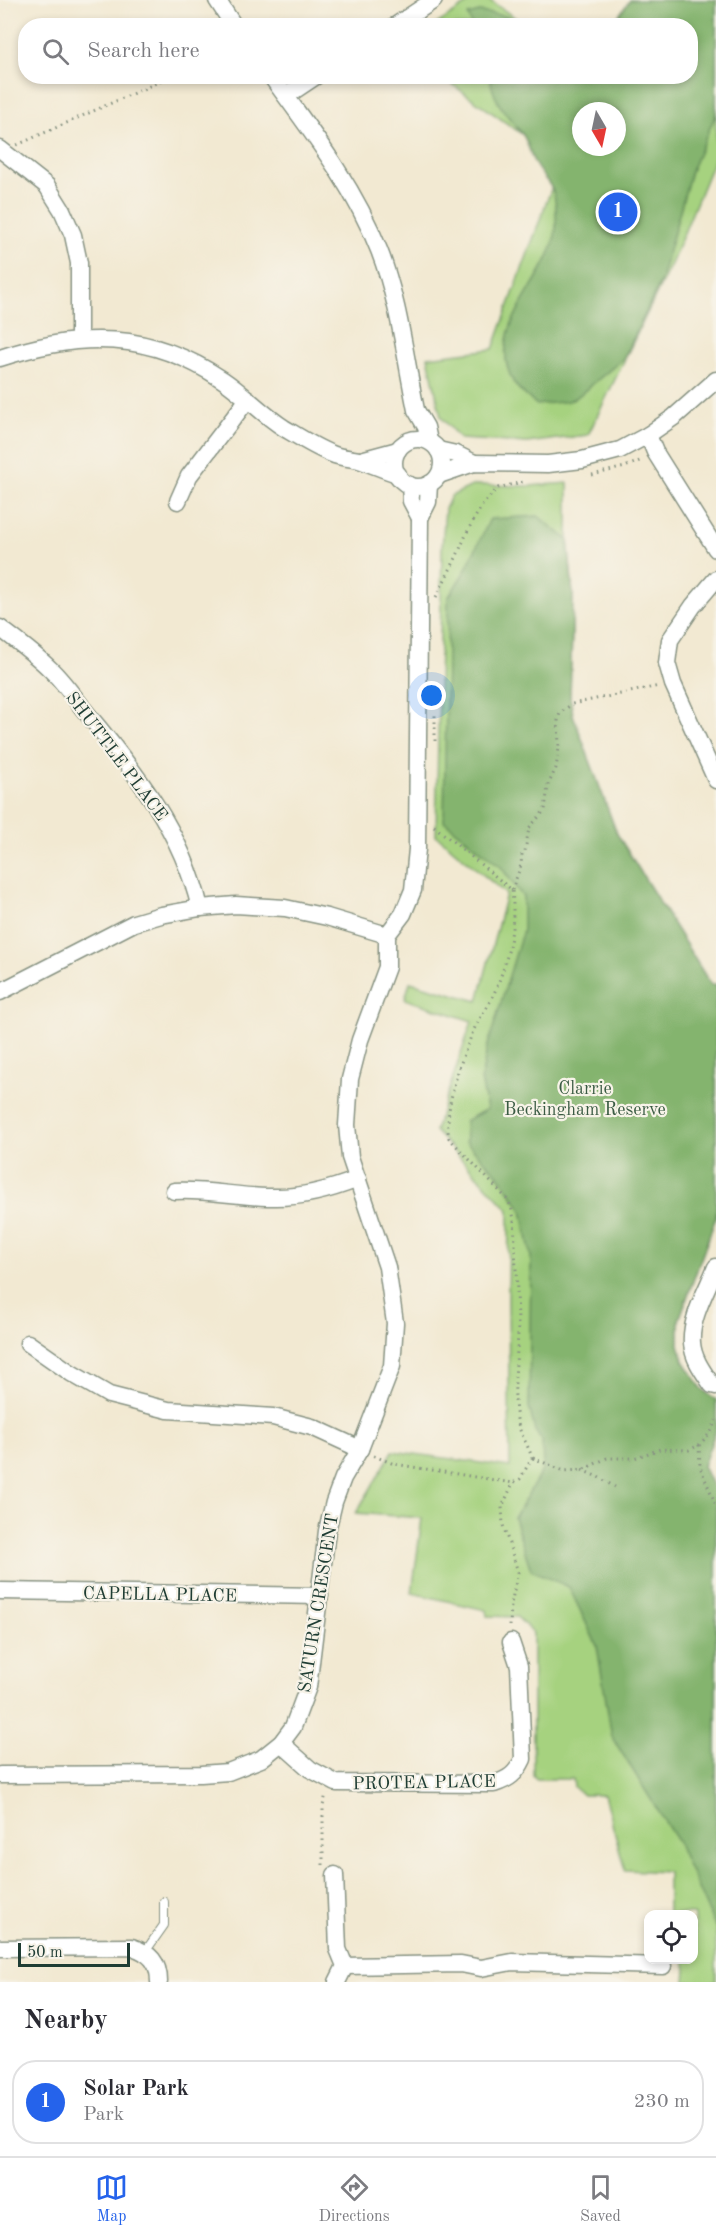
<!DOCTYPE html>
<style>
body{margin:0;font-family:"Old Standard TT",serif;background:#f2f2f3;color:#2b2b33}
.controls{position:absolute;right:18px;bottom:18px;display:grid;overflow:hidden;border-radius:12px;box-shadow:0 3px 9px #0003}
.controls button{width:54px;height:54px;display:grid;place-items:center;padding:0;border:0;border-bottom:2px solid #e1e1e2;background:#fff;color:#2b2b33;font:30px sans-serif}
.compass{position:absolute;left:572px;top:102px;width:54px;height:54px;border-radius:50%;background:#fff;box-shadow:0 3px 9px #0003;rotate:171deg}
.scale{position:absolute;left:18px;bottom:15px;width:112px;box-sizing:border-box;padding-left:6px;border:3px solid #1f3d34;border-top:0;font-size:16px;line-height:21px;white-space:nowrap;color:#1f3d34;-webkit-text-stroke:4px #f7f3e8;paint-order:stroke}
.you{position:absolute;left:432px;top:696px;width:21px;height:21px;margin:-15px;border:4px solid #fff;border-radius:50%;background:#1a73e8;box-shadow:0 0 0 9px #1a73e833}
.badge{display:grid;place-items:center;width:39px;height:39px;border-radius:50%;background:#2563eb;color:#fff;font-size:20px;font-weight:700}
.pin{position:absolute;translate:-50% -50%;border:3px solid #fff;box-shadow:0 2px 6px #0006}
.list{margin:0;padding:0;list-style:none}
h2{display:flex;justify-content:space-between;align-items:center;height:78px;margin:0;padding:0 24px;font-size:26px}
h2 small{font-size:20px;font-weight:400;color:#7c7c81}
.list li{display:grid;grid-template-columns:39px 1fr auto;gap:18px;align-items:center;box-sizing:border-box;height:84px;margin:0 12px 12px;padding:0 12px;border:2px solid #e1e1e2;border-radius:24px}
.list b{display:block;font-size:22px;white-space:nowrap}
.list p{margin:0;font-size:20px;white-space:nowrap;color:#7c7c81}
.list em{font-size:20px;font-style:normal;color:#7c7c81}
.icon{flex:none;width:33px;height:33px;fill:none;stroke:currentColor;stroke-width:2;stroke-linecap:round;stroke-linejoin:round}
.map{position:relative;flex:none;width:716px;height:1982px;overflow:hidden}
.search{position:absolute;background:#fff;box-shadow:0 3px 9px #0003;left:18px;right:18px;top:18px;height:66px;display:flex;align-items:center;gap:15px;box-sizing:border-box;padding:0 21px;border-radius:24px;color:#7c7c81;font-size:22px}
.sheet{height:174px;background:#fff}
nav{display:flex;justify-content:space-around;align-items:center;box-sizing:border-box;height:84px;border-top:2px solid #e1e1e2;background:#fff;font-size:16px;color:#7c7c81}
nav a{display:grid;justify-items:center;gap:3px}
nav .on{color:#2563eb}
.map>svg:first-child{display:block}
</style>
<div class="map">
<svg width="716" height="1982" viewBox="0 0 716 1982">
<rect width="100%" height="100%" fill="#f7f3e8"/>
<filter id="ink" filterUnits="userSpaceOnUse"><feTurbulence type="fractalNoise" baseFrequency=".0167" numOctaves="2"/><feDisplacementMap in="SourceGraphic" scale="12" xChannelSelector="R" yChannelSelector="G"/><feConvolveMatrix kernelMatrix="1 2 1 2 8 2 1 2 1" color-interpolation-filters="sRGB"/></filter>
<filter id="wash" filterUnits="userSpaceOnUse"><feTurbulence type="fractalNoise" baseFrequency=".008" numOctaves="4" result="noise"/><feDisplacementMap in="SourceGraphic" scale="24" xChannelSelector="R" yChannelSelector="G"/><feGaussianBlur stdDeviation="1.35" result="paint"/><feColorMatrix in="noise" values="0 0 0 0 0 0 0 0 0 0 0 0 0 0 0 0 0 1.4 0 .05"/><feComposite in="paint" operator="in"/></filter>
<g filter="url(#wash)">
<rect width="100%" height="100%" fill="#f2e9d2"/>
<g fill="#a6d27f" stroke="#62885a" stroke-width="1.5" fill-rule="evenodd">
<path d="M473,0H489L526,25L434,26Z"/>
<path d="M716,0V155L672,262L588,435L527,443L460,439L441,417L428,357L493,349L561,162L442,77L690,76V26ZM581,111H617V147H581Z"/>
<path d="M568,483V540L573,595L570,697L573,715L617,834L711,985L716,984V1217L679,1320V1345L684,1361L702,1389L716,1400V1430L703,1466L716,1494V1982H685L686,1969L684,1960H694V1914H668V1872L625,1870L604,1795H583L574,1787L573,1779H536L533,1775V1633L517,1617L487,1616L486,1610L412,1593L422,1518L356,1513L393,1451L510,1467L508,1301L509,1210L435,1131L472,1021L405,999L410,982L478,1001L506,894L436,835L442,548L445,509L451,496L474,485L529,486Z"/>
</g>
<g fill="#84b46e" stroke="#527851" stroke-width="1.5" fill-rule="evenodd">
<path d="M630,0H716V114L691,171L660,283L624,358L577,397L569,401L537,405C530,399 519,391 514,383C481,327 554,278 556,227C556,215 557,197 551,187C546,179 539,172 535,164C530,155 529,144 523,135C507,114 494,105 490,77L690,76V26L612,25ZM581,111H617V147H581Z"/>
<path d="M479,12L501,15L535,25H472L468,15Z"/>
<path d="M538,516L568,540L573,595L570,697L573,715L617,834L711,985L716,984V1217L679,1320V1345L684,1361L702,1389L716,1400V1430L703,1466L716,1494V1929L677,1841L612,1737L597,1646L569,1587L531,1570L514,1518L543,1469L542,1440L535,1431L529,1407L531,1256L522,1210L500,1177L466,1142L465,1121L487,1109L481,1080L487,1048L523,930V897L501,867L444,821L448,598L465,571L490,519Z"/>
</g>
</g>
<g filter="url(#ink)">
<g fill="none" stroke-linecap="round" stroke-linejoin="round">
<defs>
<path id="service" d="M145,1952L164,1925V1902"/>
<g id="minor">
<path d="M217,0L234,26"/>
<path d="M395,26L434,0"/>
<path d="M271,76C311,131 354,186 379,250C399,301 405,357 416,410L426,427L429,441"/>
<path d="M286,96L316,76"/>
<path d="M0,149L47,186L62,210L73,235L79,263V339"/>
<path d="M0,358C81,331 150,331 223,380C244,394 262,414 284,428C299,437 316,448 332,454C341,458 351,458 359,460C372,464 384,470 398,474"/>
<path d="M648,435L655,452L716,549"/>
<circle cx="418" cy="463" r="24"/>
<path d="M438,450L456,454L474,463"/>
<path d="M361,460L398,450"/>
<path d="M439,475L474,463L548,464L582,460L620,450L648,435L674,417L716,380"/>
<path d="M410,485L411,501L420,518"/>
<path d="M178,501L189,476L248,399"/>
<path d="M716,579L693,606L670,640L667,663L673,684L716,780"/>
<path d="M0,628C17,641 35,654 50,669C63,681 74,697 85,711C135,771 182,831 200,908"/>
<path d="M0,992L134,923L161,915L200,908L236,905L285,908L327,917L387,935"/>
<path d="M174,1191C207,1189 238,1197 271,1197C301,1198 330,1190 358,1179"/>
<path d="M716,1267C707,1290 690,1318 692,1343C693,1359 704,1373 712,1385L716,1386"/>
<path d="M28,1343L71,1373L109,1395L168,1410L273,1417L312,1427L360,1449"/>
<path d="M0,1591L320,1596"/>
<path d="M281,1743L310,1769L336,1783L494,1784C509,1779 516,1774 523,1759L519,1666L511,1642"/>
<path d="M0,1775L201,1774L228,1772L261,1759L281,1743L293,1727L308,1687L327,1531L334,1502L343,1478L360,1449L392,1366L395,1323L387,1267L350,1157L347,1125L350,1079L360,1040L387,967V935L403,914L413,890L417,849L420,518L428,502L429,484"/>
<path d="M335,1875L338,1949L345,1966L337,1982"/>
<path d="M0,1948L132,1947C150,1953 159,1962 159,1982"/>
<path d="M345,1966L461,1964L481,1968L512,1962L663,1966"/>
</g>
</defs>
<use href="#service" stroke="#889383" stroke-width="10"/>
<use href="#minor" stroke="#889383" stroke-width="19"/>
<g stroke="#889383" stroke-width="3" stroke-dasharray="1.5 4.5" stroke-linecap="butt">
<path d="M17,145L172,76"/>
<path d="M592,475L625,467L642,460"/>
<path d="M436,597L456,558L469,528L483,504L498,488L526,481"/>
<path d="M435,741V715"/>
<path d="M434,826L512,890C516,927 508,963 492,998C485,1012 475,1024 470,1039C459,1065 444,1110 449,1138L508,1200C516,1217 514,1226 515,1244C516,1274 518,1303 518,1332C517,1361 512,1390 517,1419C519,1433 528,1444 532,1458L520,1479L513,1483L502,1507L503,1525L518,1572L511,1604L510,1627"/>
<path d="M512,890L521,865L522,854L525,851L529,828L545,810L548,785L556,768L559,748L558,720L560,713L572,704L659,686"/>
<path d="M699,1445L700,1467L716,1505"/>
<path d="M374,1456L394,1464L513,1483"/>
<path d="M533,1458L564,1471L582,1470L607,1458H634L660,1449L689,1450L699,1445L711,1432L716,1420"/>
<path d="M582,1470L598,1477L615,1487"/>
<path d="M323,1865V1806L326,1794"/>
</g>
<use href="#service" stroke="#fff" stroke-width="8"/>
<use href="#minor" stroke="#fff" stroke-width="16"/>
</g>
</g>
<g text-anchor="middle" stroke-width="4.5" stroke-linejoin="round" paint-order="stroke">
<g font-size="18" fill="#1f3d34" stroke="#f7f3e8">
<text transform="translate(117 756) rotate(53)" y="6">SHUTTLE PLACE</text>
<text transform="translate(160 1594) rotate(1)" y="6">CAPELLA PLACE</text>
<text transform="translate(318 1603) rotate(-81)" y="6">SATURN CRESCENT</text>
<text transform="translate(424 1782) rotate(-1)" y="6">PROTEA PLACE</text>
</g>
<g font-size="18" fill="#3a5b43" stroke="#f7f3e8">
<text x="585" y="1094">Clarrie<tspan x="585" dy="21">Beckingham Reserve</tspan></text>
</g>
</g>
</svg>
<div class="controls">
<button><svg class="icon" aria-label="locate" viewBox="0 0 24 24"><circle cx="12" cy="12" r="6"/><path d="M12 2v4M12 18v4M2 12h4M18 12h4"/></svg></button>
</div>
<svg class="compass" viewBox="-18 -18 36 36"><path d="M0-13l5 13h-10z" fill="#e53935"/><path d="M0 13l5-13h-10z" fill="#7c7c81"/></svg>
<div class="scale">50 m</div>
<div class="you"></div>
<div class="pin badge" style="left:618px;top:212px">1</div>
<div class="search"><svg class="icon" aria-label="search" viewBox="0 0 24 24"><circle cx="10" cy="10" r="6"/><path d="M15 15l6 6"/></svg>Search here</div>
</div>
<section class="sheet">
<h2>Nearby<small></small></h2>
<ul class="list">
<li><span class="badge">1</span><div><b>Solar Park</b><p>Park</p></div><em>230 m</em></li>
</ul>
</section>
<nav>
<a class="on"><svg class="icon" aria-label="map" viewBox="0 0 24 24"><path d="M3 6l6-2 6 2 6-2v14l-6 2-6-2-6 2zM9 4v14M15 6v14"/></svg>Map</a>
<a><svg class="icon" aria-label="directions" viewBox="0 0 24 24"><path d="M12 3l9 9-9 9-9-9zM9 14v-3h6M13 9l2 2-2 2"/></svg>Directions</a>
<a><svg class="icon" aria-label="saved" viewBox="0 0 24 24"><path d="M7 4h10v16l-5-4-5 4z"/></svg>Saved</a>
</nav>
